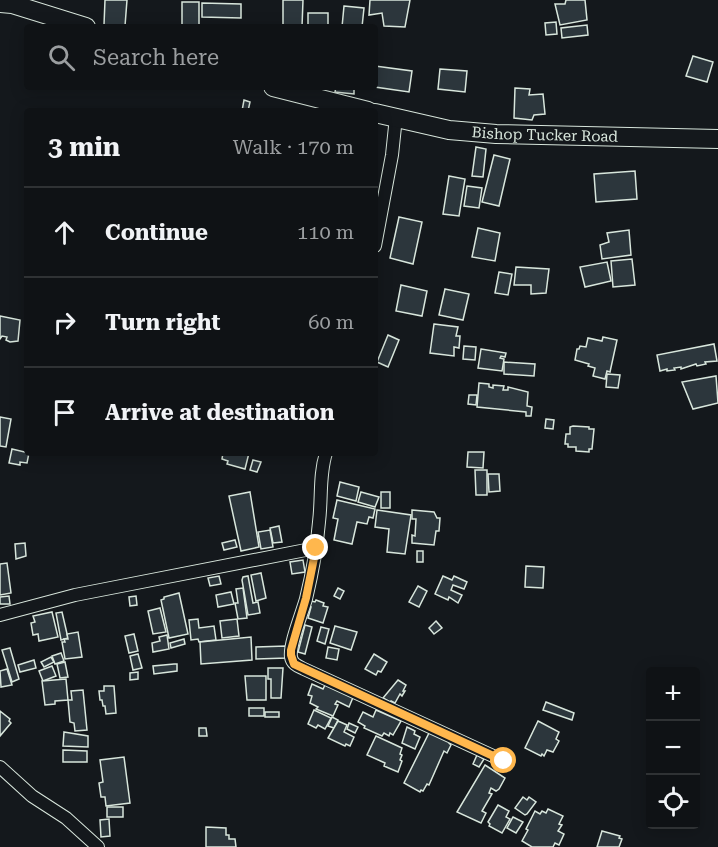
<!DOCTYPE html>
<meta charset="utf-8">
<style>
body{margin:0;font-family:"Roboto Serif",serif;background:#181b1e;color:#f1f3f6}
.controls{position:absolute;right:18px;bottom:18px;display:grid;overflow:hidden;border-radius:6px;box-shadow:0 3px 15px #0003}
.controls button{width:54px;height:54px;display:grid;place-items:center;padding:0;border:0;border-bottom:2px solid #2f3234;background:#0f1215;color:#f1f3f6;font:30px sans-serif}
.stop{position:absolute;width:18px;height:18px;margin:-14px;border:4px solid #ffb74d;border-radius:50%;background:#fff}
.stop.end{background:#ffb74d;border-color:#fff;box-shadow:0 2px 6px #0008}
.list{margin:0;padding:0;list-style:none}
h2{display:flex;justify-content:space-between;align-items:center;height:78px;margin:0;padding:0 24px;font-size:26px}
h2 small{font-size:20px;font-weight:400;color:#9b9ea0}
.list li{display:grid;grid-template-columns:39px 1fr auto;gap:18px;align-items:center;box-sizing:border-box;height:90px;padding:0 24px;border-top:2px solid #2f3234}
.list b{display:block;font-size:22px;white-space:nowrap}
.list em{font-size:20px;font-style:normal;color:#9b9ea0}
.icon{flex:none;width:33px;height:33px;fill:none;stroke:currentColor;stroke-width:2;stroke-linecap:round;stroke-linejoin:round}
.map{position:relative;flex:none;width:718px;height:847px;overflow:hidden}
.search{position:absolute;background:#0f1215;box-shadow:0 3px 15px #0003;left:24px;top:24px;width:354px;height:66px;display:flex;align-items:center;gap:15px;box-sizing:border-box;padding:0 21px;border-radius:6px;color:#9b9ea0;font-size:22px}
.panel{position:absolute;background:#0f1215;box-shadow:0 3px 15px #0003;left:24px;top:108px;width:354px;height:348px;border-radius:6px}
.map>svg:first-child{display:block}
</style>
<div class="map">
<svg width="718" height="847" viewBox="0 0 718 847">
<rect width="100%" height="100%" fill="#14181c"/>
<g fill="#2c363c" stroke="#d8e6dc" stroke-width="1.5">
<path d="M105,0H127L125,26L104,25Z"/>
<path d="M283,0H303L302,27H283Z"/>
<path d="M370,0H410L405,27L384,26L382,13L369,15Z"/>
<path d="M566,0H585L587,20L560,25L555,4H565Z"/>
<rect x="182" y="2" width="17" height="25"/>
<path d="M202,3L241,4V18L202,17Z"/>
<path d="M344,6L364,8L362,27H342Z"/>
<rect x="308" y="13" width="20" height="12"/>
<path d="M556,22L557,34L546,35L545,23Z"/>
<path d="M587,25L588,35L562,38L561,28Z"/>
<path d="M693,56L713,62L707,82L686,76Z"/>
<path d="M375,66L412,71L409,92L375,87Z"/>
<path d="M440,69L467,71L465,92L438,89Z"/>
<path d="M336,87H354V94L335,92Z"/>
<path d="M515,88L530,89L529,95L543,94L545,114L534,115L532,120L514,118Z"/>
<path d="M244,100L250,102L248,111H242Z"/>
<path d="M476,147L486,149L483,177L472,176Z"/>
<path d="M494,155L510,159L499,206L482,202Z"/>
<path d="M635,171L637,199L596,202L594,174Z"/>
<path d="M449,176L465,179L459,216L443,214Z"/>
<path d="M467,186L482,188L479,208L464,206Z"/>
<path d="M399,217L422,222L413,264L390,258Z"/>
<path d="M478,228L500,233L495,261L472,257Z"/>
<path d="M629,230L631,255L602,259L600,245L609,242L607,233Z"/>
<path d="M632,259L635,285L613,287L611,261Z"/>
<path d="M607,262L611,281L585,287L580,267Z"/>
<path d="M516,267L549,269L546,293L531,294V285H514Z"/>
<path d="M499,272L512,274L508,295L495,293Z"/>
<path d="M401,285L427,291L422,316L396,311Z"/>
<path d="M445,289L469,294L463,320L439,315Z"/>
<path d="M0,316L20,320L18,341L10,342L6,340L7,337L2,336L0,339Z"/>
<path d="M434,324L458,327L456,336H460L459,348L454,347V356L430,353Z"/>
<path d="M388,335L399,340L388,367L377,362Z"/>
<path d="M603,337L617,340L610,372L607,371L605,379L593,376L595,368L588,366L589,364L575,360L577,349H579L580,346L586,347L588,338L602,341Z"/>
<path d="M714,344L717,361L705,362L706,364L697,366L696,364L681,369V367L674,368L675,370L667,371V369L660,371L657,355Z"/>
<path d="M464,346L476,347L475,360L463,359Z"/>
<path d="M481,349L506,353L505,357L501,356L500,358L504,359L502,371L478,368Z"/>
<path d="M504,362L535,364L534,376L504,374Z"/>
<path d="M607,374L620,375L618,388L606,387Z"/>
<path d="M716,376L718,403L693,409L682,382Z"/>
<path d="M479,383L489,384V387L493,388V385L504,386L503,390H508V387L528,392L527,406L532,407L531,416H526V412L477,407Z"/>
<path d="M469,395H477L476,405L468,404Z"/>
<path d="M0,417L11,419L6,447L0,446Z"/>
<path d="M546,419L554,420L553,429L545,428Z"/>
<path d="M573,426L589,427V429H594L592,449H589V452L576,451V447H568V444H565L566,434H570V427Z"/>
<path d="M12,449L29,453L27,463L20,462V465L9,463Z"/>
<path d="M468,452H484L483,468L467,467Z"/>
<path d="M223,453H249L245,469L227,464L228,461L222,459Z"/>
<path d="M253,460L261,462L257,472L250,470Z"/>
<path d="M475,470H487V495H476Z"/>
<path d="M488,474H499L500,491L489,492Z"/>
<path d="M340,482L359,487L356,501L337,496Z"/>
<path d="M250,492L259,547L241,551L229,496Z"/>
<path d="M361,492L379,497L375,507L358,502Z"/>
<rect x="381" y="492" width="9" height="16"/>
<path d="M337,500L375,509L373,518L369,517L367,524L357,522L352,544L334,540L338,519L333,518Z"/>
<path d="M377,510L411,515L405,554L387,552L389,529L375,527Z"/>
<path d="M412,510L434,512L437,518H440L439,531H436L434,545L412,543V535L415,536L416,519H412Z"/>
<path d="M279,526L282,542L273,543L270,528Z"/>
<path d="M270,530L273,547L261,549L258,532Z"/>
<path d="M235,540L237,547L224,550L222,543Z"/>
<path d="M25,543L26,556L16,559L15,544Z"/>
<rect x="417" y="551" width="6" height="11"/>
<path d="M303,560L305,572L292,574L290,562Z"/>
<path d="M7,563L11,593L0,595V564Z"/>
<path d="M526,566L544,567L543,588L525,587Z"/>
<path d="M261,573L266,598L256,601L251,575Z"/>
<path d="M219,576L221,584L210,586L208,578Z"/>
<path d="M248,576L253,603L258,602L260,613L248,615L242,580L243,577Z"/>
<path d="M443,576L452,580L454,576L467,582L464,589L453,585L451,590L462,595L458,603L449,597L448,600L435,594Z"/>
<path d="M418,586L427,591L419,607L409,602Z"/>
<path d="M243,588L247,618L238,619L235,603H238L236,589Z"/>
<path d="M338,588L344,591L340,599L334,596Z"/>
<path d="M231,592L234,604L218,607L216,595Z"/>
<path d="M179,593L188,634L169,638L161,600L164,599V597Z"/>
<path d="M9,596L10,604H0V597Z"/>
<path d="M136,596L137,605L130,606L129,597Z"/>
<path d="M316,600L324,603L323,606L328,607L323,623L308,618L311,607H309L311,601L315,602Z"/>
<path d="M160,608L166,632L153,634L148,611Z"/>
<path d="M52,612L58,637L39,641L38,634L33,635L31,623L35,622L33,616Z"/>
<path d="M62,612L68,638L61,640L56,613Z"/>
<path d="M198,619L199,628L214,626L216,640L199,642L198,639L191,640L189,620Z"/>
<path d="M237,619L239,636L222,638L220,621Z"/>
<path d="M436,621L442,628L434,634L429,628Z"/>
<path d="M305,625L312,627L305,654L298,652Z"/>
<path d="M335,626L357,632L351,650L330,643Z"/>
<path d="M321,627L329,629L325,644L317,641Z"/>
<path d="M78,632L82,657L65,659L62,642H65L64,639H68L67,634Z"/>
<path d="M134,634L138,651L129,653L125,636Z"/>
<path d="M167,635L169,649L153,652L152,643L160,641L159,637Z"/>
<path d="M251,637L252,660L201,664L200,642Z"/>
<path d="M184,639L185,644L171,648L170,643Z"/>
<path d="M286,646L287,658L256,659V647Z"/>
<path d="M328,647L339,649L337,660L326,658Z"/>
<path d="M10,648L19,679L12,682L2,650Z"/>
<path d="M61,653L64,661L55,664L52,656Z"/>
<path d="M138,654L142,668L133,670L130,656Z"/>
<path d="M374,654L387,662L381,672L378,671L376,675L365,669Z"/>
<path d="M51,657L54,662L44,667L41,662Z"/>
<path d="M34,660L36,668L20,672L18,665Z"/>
<path d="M65,662L68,677L60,678L57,664Z"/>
<path d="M174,664H177V671L154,674L153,666Z"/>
<path d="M52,666L56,676L43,681L39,671Z"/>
<path d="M268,668H283L281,698H271V679H268Z"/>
<path d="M7,669L12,685L1,687L0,671Z"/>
<path d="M138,672V679L130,680V673Z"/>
<path d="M245,676H266V700H247Z"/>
<path d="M66,679L68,700L55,701V704L45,705L42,681Z"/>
<path d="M398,680L406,685L403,691H405L402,696L400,694L395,703L391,701L390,702L383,698Z"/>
<path d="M326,683L354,695L349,707L337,701L335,704L338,705L333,716L316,709L318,707L310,703L312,696L308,695L312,684L323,689Z"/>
<path d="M104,686H114L116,713L106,714L105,706H103L102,700H100L99,691H104Z"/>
<path d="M83,690L87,730L75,731L74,723L70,722L68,700H72L71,691Z"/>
<path d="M546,702L574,713L572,720L543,710Z"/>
<rect x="249" y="708" width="15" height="8"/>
<path d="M314,710L331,718L325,729L318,725L316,728L308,724Z"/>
<path d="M376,710L401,721L393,735L390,733L389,736L384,733L382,736L364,728L365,726L358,722L363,712L373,717Z"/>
<path d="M0,711L10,719L9,721L11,723L0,736Z"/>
<rect x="265" y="712" width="14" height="5"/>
<path d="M332,717L338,720L334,728L328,726Z"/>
<path d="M338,721L347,725L344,732L354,737L350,746L346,744L345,746L328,738Z"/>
<path d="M538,721L559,732L556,739L559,741L553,752L547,750L544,756L542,754L541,756L525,748Z"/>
<path d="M349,723L358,727L355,733L347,729Z"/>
<path d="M407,727L415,731L414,734L420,737L415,749L402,743Z"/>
<path d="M199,728H206L207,736H199Z"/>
<path d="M430,731L450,740L449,743L451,745L447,753L444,751L429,785L427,784L423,791L421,790L420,792L404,783Z"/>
<path d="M64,732L88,736V747L63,746Z"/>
<path d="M376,736L402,748L400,754L402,755L400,760L402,761L398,772L384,766L385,763L367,755Z"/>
<path d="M63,750L87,751V762H63Z"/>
<path d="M477,755L484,759L479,767L473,764Z"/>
<path d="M124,757L130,803L106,806L105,797H101L99,783L103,782L100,760Z"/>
<path d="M485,765L505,778L499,789L496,791L491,788L489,793L492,794L482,811L486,813L481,823L457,812Z"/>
<path d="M523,797L527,800L529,797L536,802L527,814L525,815L515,808Z"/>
<path d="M498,805L509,811L506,817L510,819L502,833L489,826L490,824L488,822Z"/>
<rect x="107" y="807" width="16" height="10"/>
<path d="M548,809L563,816L559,824L562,825L558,831L564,834L559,845L555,843L553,847H532L522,841L528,830L526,829L535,811L540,814L542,811L546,813Z"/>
<path d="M513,817L523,822L516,833L507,828Z"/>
<path d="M109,819L110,836L101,837L100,820Z"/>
<path d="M206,827L226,828V835H229V839H235L236,847H206Z"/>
<path d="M602,831L620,836L619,838L622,839L619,847H597Z"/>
</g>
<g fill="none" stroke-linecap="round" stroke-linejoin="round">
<defs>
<g id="minor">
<path d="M375,246L392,155L396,117"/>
<path d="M326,453C319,475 322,498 319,522C317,547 312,574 306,599C302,613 289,645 291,657C292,664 298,666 304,669L504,761"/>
<path d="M0,615L75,595L316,548"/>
<path d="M0,767L32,796L66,818L98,847"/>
</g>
<g id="secondary">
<path d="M0,3L12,4L86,27"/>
<path d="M273,87L368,111"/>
<path id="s1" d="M375,113L449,130L496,134L718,139"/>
</g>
</defs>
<use href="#minor" stroke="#d8e6dc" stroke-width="14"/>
<use href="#secondary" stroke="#d8e6dc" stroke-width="20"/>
<use href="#minor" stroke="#14181c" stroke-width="12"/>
<use href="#secondary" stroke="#14181c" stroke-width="18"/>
</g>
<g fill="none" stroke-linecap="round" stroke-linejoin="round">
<path stroke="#ffb74d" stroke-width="8" d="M316,548L306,598L291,650V655L294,664L504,761"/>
</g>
<g text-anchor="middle" stroke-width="4.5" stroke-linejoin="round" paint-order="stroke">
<g font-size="15" fill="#d8e6dc" stroke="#14181c">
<text dy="5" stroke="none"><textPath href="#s1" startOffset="172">Bishop Tucker Road</textPath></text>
</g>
</g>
</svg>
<div class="controls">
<button>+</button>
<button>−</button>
<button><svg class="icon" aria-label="locate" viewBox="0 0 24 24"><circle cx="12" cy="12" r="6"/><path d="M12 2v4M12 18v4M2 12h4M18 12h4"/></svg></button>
</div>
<div class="stop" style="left:504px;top:761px"></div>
<div class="stop end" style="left:316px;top:548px"></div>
<div class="search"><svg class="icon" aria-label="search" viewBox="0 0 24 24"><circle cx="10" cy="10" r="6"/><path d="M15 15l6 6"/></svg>Search here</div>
<section class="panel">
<h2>3 min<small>Walk · 170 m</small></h2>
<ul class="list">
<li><svg class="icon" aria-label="ahead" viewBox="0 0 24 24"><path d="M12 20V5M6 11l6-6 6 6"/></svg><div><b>Continue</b></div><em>110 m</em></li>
<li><svg class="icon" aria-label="right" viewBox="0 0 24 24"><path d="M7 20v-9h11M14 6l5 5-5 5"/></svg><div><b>Turn right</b></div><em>60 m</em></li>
<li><svg class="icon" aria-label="arrive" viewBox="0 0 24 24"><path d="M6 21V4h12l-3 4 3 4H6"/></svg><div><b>Arrive at destination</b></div></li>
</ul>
</section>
</div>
